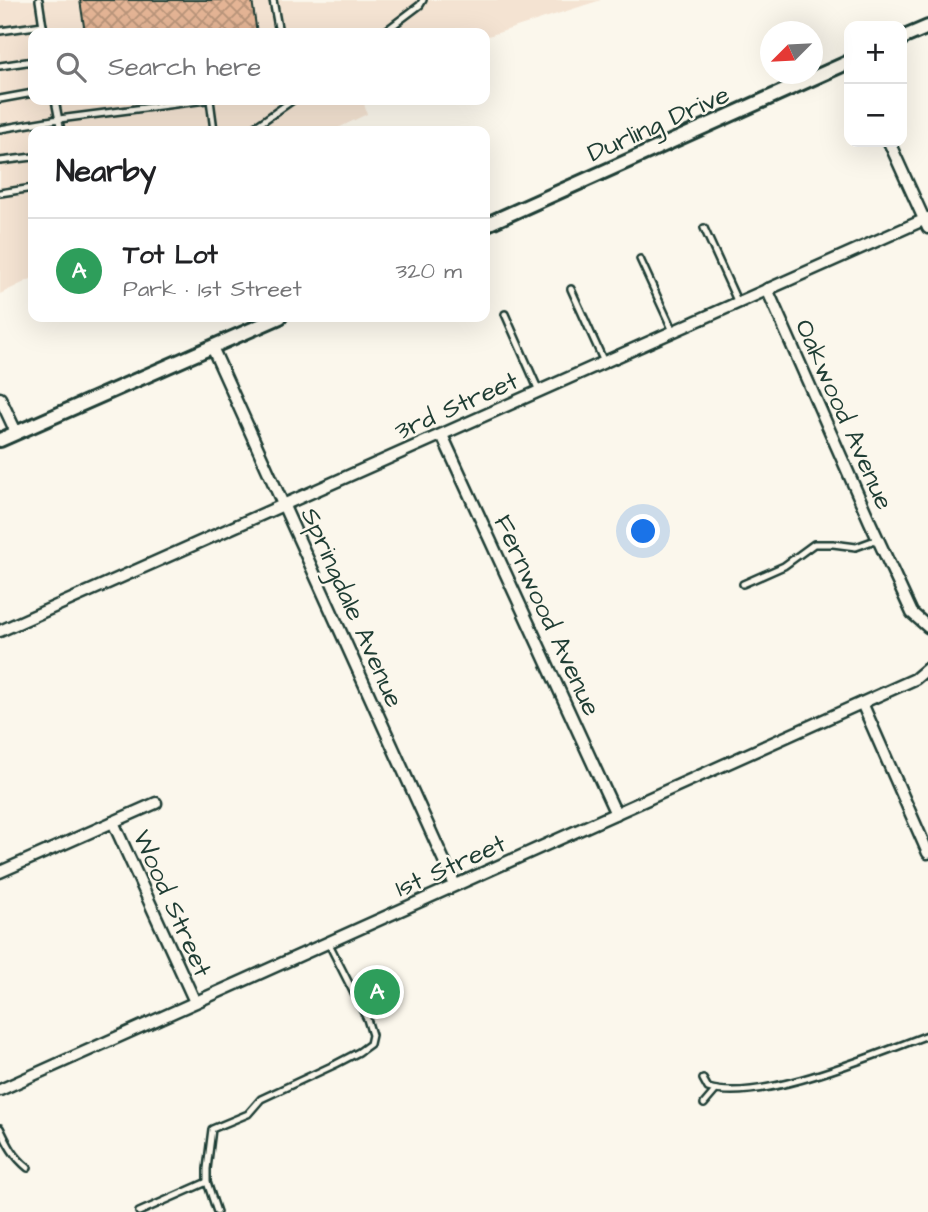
<!DOCTYPE html>
<meta charset="utf-8">
<style>
body{margin:0;font-family:"Architects Daughter",sans-serif;background:#f2f2f2;color:#202124}
.controls{position:absolute;right:21px;top:21px;display:grid;overflow:hidden;border-radius:14px;box-shadow:0 7px 28px #0002}
.controls button{width:63px;height:63px;display:grid;place-items:center;padding:0;border:0;border-bottom:2px solid #e0e0e0;background:#fff;color:#202124;font:35px sans-serif}
.compass{position:absolute;left:760px;top:21px;width:63px;height:63px;border-radius:50%;background:#fff;box-shadow:0 7px 28px #0002;rotate:246deg}
.you{position:absolute;left:644px;top:532px;width:24px;height:24px;margin:-18px;border:5px solid #fff;border-radius:50%;background:#1a73e8;box-shadow:0 0 0 10px #1a73e833}
.badge{display:grid;place-items:center;width:46px;height:46px;border-radius:50%;background:#2563eb;color:#fff;font-size:23px;font-weight:700}
.pin{position:absolute;translate:-50% -50%;border:4px solid #fff;box-shadow:0 2px 7px #0006}
.list{margin:0;padding:0;list-style:none}
h2{display:flex;justify-content:space-between;align-items:center;height:91px;margin:0;padding:0 28px;font-size:30px}
h2 small{font-size:23px;font-weight:400;color:#757577}
.list li{display:grid;grid-template-columns:46px 1fr auto;gap:21px;align-items:center;box-sizing:border-box;height:105px;padding:0 28px;border-top:2px solid #e0e0e0}
.list b{display:block;font-size:26px;white-space:nowrap}
.list p{margin:0;font-size:23px;white-space:nowrap;color:#757577}
.list em{font-size:23px;font-style:normal;color:#757577}
.icon{flex:none;width:38px;height:38px;fill:none;stroke:currentColor;stroke-width:2;stroke-linecap:round;stroke-linejoin:round}
.map{position:relative;flex:none;width:928px;height:1212px;overflow:hidden}
.search{position:absolute;background:#fff;box-shadow:0 7px 28px #0002;left:28px;top:28px;width:462px;height:77px;display:flex;align-items:center;gap:18px;box-sizing:border-box;padding:0 24px;border-radius:14px;color:#757577;font-size:26px}
.panel{position:absolute;background:#fff;box-shadow:0 7px 28px #0002;left:28px;top:126px;width:462px;height:196px;border-radius:14px}
.map>svg:first-child{display:block}
</style>
<div class="map">
<svg width="928" height="1212" viewBox="0 0 928 1212">
<defs>
<pattern id="park-tufts" width="24" height="20" patternUnits="userSpaceOnUse" patternTransform="scale(1.75)"><rect width="24" height="20" fill="#c2e39b"/><path d="M3 7l-1-3M5 7V3M7 7l1-3M15 17l-1-3M17 17v-4M19 17l1-3" fill="none" stroke="#a6c486"/></pattern>
<pattern id="building-cross-hatch" width="8" height="8" patternUnits="userSpaceOnUse" patternTransform="scale(1.75)"><rect width="8" height="8" fill="#e4b495"/><path d="M0 0l8 8M0 8l8-8" fill="none" stroke="#b8947a"/></pattern>
</defs>
<rect width="100%" height="100%" fill="#fbf7ec"/>
<filter id="ink" filterUnits="userSpaceOnUse"><feTurbulence type="fractalNoise" baseFrequency=".0143" numOctaves="2"/><feDisplacementMap in="SourceGraphic" scale="14" xChannelSelector="R" yChannelSelector="G"/><feConvolveMatrix kernelMatrix="1 2 1 2 8 2 1 2 1" color-interpolation-filters="sRGB"/></filter>
<g filter="url(#ink)">
<path fill="#f4e3d2" d="M0,0H601L485,37V33H33V100H363L367,114L332,131H33V278L0,294Z"/>
<path fill="url(#park-tufts)" stroke="#709068" stroke-width="2" d="M380,976L391,999L373,1008L362,985Z"/>
<path fill="url(#building-cross-hatch)" stroke="#1f3d34" stroke-width="2" d="M80,0H252L257,33H85Z"/>
<g fill="none" stroke-linecap="round" stroke-linejoin="round">
<defs>
<g id="service">
<path d="M39,0L44,33"/>
<path d="M273,0L279,33"/>
<path d="M0,31L43,25"/>
<path d="M383,33L420,5L423,0"/>
<path d="M0,66L33,61"/>
<path d="M0,99L33,93"/>
<path d="M55,100L61,131"/>
<path d="M210,100L214,130"/>
<path d="M0,129L59,119L206,100"/>
<path d="M249,131L293,100"/>
<path d="M0,161L33,157"/>
<path d="M0,193L33,188"/>
<path d="M704,228L738,303"/>
<path d="M640,259L673,331"/>
<path d="M571,289L604,362"/>
<path d="M505,314L539,391"/>
<path d="M743,584L784,566L814,544H833L856,547L878,539"/>
<path d="M703,1079L708,1088C760,1104 876,1054 928,1035"/>
<path d="M704,1104L716,1090"/>
<path d="M0,1128C8,1145 14,1157 28,1168"/>
<path d="M139,1212L207,1182"/>
<path d="M217,1212L207,1182V1169L212,1129L248,1114L261,1099L336,1064L359,1052L370,1044L372,1035L367,1019L328,942"/>
</g>
<g id="minor">
<path d="M889,142L928,228"/>
<path d="M767,289L870,522L912,613L928,627"/>
<path d="M212,347L455,885"/>
<path d="M0,398L16,432"/>
<path d="M442,435L616,814"/>
<path d="M0,631L928,218"/>
<path d="M862,703L928,853"/>
<path d="M113,822L195,1002"/>
<path d="M0,872L156,803"/>
<path d="M0,1090L915,679L928,668"/>
</g>
<g id="tertiary">
<path d="M902,38L928,27"/>
<path d="M485,225L849,62"/>
<path d="M0,440L280,317"/>
</g>
</defs>
<use href="#service" stroke="#1f3d34" stroke-width="10"/>
<use href="#minor" stroke="#1f3d34" stroke-width="15"/>
<use href="#tertiary" stroke="#1f3d34" stroke-width="18"/>
<use href="#service" stroke="#fbf7ec" stroke-width="5"/>
<use href="#minor" stroke="#fbf7ec" stroke-width="10"/>
<use href="#tertiary" stroke="#fbf7ec" stroke-width="12"/>
</g>
</g>
<g text-anchor="middle" stroke-width="5" stroke-linejoin="round" paint-order="stroke">
<g font-size="26" fill="#1f3d34" stroke="#fbf7ec">
<text transform="translate(658 123) rotate(-24)" y="9">Durling Drive</text>
<text transform="translate(456 405) rotate(-24)" y="9">3rd Street</text>
<text transform="translate(845 414) rotate(66)" y="9">Oakwood Avenue</text>
<text transform="translate(353 607) rotate(66)" y="9">Springdale Avenue</text>
<text transform="translate(548 615) rotate(65)" y="9">Fernwood Avenue</text>
<text transform="translate(450 865) rotate(-24)" y="9">1st Street</text>
<text transform="translate(173 903) rotate(66)" y="9">Wood Street</text>
</g>
</g>
</svg>
<div class="controls">
<button>+</button>
<button>−</button>
</div>
<svg class="compass" viewBox="-18 -18 36 36"><path d="M0-13l5 13h-10z" fill="#e53935"/><path d="M0 13l5-13h-10z" fill="#757577"/></svg>
<div class="you"></div>
<div class="pin badge" style="left:377px;top:992px;background:#2e9e5b">A</div>
<div class="search"><svg class="icon" aria-label="search" viewBox="0 0 24 24"><circle cx="10" cy="10" r="6"/><path d="M15 15l6 6"/></svg>Search here</div>
<section class="panel">
<h2>Nearby<small></small></h2>
<ul class="list">
<li><span class="badge" style="background:#2e9e5b">A</span><div><b>Tot Lot</b><p>Park · 1st Street</p></div><em>320 m</em></li>
</ul>
</section>
</div>
